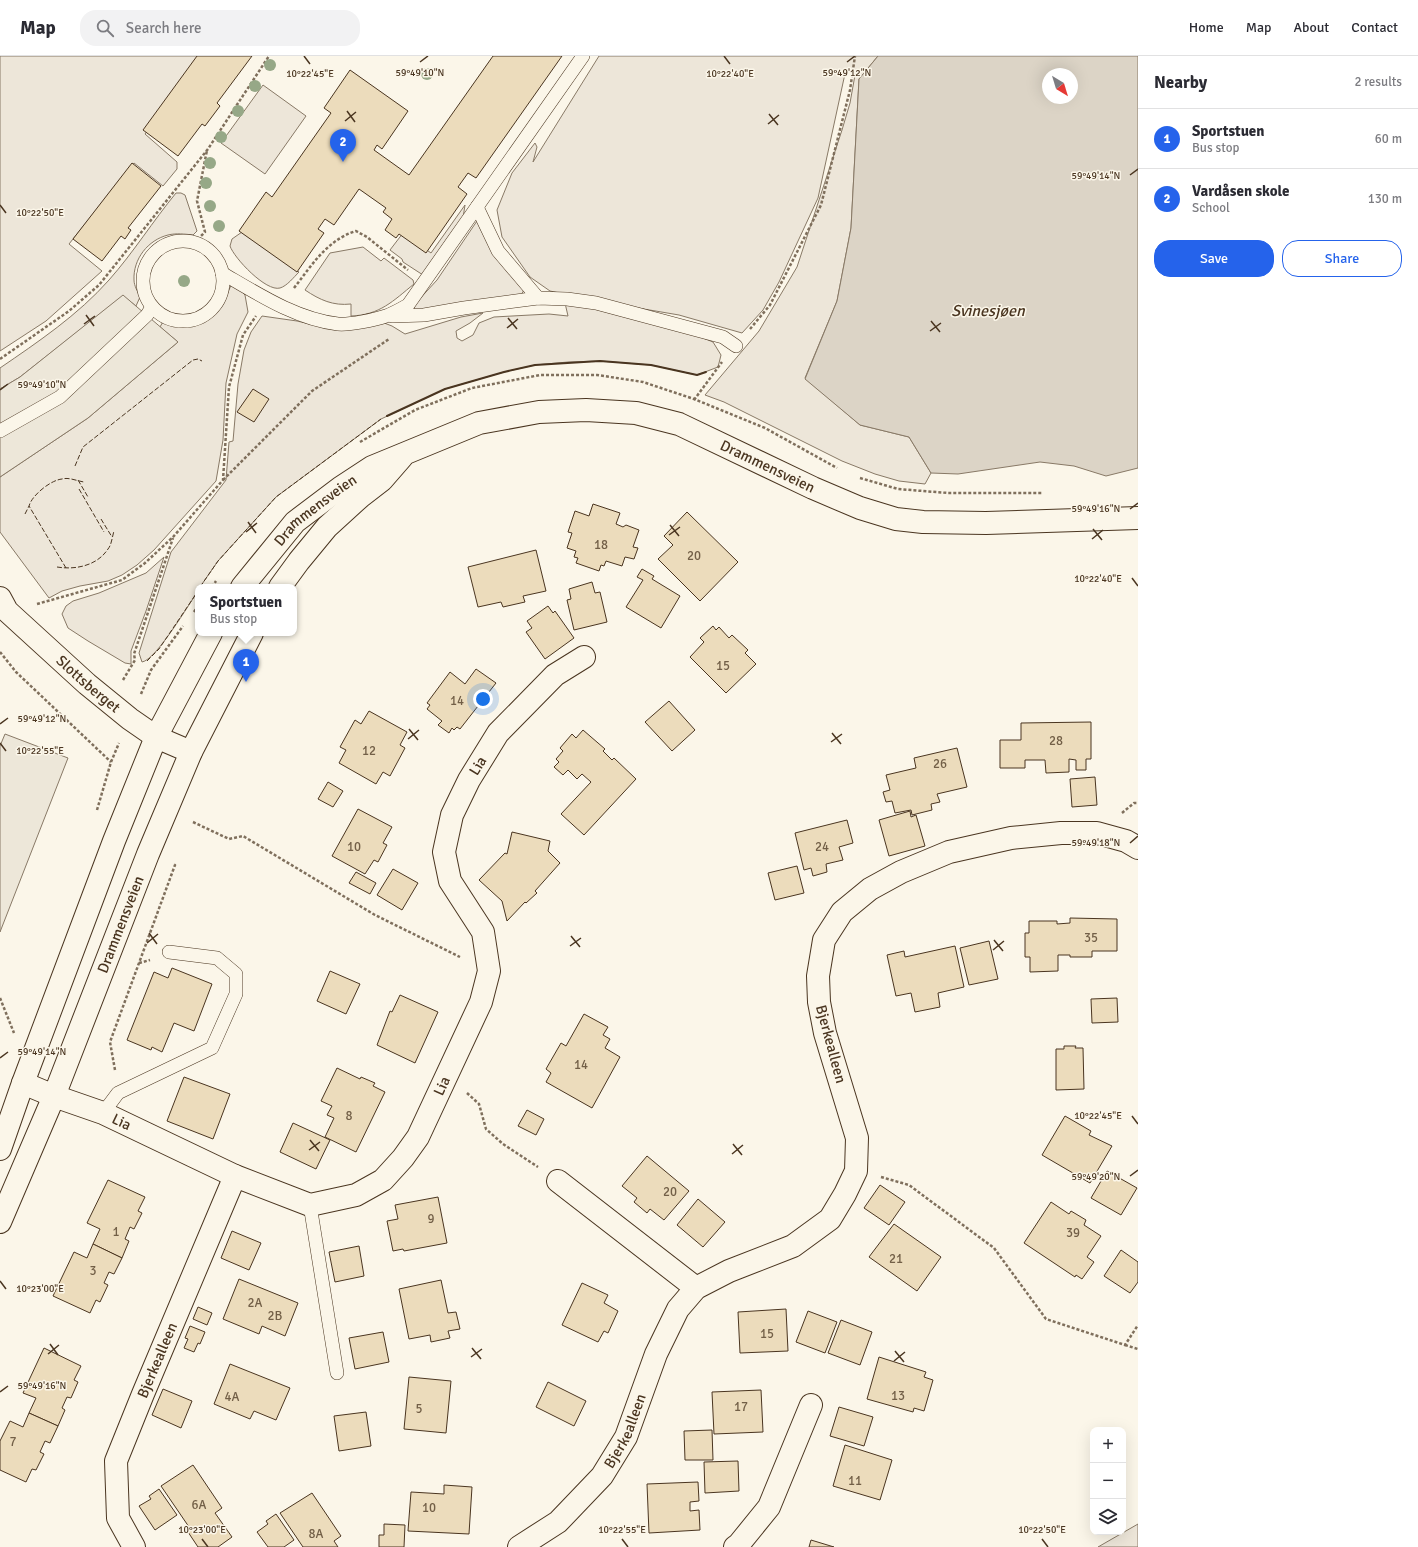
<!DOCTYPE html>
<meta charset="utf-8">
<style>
body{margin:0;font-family:Signika,sans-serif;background:#f2f2f3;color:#2b2b33}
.controls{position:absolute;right:12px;bottom:12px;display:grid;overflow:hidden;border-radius:8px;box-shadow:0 4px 16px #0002}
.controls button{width:36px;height:36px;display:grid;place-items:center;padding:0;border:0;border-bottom:1px solid #e1e1e2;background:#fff;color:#2b2b33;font:20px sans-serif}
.compass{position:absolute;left:1042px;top:12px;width:36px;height:36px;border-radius:50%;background:#fff;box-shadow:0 4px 16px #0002;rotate:142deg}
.you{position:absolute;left:483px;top:643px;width:14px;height:14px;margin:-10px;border:3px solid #fff;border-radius:50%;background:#1a73e8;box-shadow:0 0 0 6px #1a73e833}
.badge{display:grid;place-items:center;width:26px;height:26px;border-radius:50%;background:#2563eb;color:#fff;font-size:13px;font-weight:700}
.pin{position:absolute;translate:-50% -33px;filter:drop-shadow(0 1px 2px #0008)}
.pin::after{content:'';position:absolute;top:21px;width:14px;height:12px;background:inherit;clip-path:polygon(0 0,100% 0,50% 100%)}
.popup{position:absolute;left:195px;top:528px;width:102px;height:52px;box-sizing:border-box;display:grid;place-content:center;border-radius:8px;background:#fff;filter:drop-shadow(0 1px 3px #0005);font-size:13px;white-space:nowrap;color:#7c7c81}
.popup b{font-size:15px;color:#2b2b33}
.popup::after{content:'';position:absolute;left:50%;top:100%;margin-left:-8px;border:8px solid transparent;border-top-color:#fff}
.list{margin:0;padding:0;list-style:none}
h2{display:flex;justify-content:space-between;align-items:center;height:52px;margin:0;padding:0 16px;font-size:17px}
h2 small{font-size:13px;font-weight:400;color:#7c7c81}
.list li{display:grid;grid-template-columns:26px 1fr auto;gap:12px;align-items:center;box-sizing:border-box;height:60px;padding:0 16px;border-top:1px solid #e1e1e2}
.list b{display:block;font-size:15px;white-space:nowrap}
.list p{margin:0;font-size:13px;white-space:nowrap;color:#7c7c81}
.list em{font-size:13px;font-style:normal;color:#7c7c81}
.actions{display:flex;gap:8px;padding:12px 16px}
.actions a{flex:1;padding:9px 0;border:1px solid #2563eb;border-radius:16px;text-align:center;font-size:14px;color:#2563eb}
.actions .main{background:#2563eb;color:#fff}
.icon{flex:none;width:22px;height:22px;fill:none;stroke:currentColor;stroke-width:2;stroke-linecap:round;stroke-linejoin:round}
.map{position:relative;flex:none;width:1138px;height:1491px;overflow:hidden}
header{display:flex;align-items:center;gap:24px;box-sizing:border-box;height:56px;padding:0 20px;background:#fff;border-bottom:1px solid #e1e1e2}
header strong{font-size:19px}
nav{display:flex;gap:22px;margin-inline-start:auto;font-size:14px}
.search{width:280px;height:36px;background:#f2f2f3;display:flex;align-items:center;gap:10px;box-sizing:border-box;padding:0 14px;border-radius:16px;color:#7c7c81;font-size:15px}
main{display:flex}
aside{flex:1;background:#fff}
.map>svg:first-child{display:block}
</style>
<header>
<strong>Map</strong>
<div class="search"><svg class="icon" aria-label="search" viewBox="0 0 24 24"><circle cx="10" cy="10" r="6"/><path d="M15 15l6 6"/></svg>Search here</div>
<nav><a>Home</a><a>Map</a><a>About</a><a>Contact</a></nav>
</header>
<main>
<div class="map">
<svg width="1138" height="1491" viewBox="0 0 1138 1491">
<rect width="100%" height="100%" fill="#fbf6e9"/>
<g fill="#ede6d9" stroke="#887966">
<path d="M0,0H204L145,78L177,106V113L163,130L134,107L69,188L102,215L46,265L0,295Z"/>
<path d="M599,0H878L859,23L851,172L837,245L805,322L860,369L909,381L931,417L925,428L899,425L875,418L842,405L724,346L705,339L759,275L797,211L842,74L850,47L855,19L846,13L818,142L779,226L763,254L742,277L679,259L591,244L550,235L530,221L502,181L497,154L512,117L535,87L537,91L533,106Z"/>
<path d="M263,29L306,60L265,118L221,87Z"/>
<path d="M176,137H181L185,139L197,175L193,179C185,178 176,177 168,179C148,184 133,203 134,224C134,230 138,236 140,241L136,250L123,240L20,321L0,333V312C38,286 78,259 109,224C133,197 153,165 176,137Z"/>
<path d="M465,149L463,162L423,219L403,206L402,203L390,194L403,177L431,197Z"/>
<path d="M477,165C488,192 505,211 524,232L523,236L520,239L417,255L414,252L415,248L437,224Z"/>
<path d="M242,176L299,216C294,221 287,230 280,232C266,236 234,202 230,190L232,183Z"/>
<path d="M363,191L381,205L384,202L413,224L414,228C393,245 380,259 351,260V248C333,250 320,244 305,234L330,197Z"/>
<path d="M231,229L240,234L245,239L248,256L237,278L226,327L223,384L216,425L154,494L137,509L122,519L108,525L80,530L62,535L49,542L0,476V421L88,362L178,286L160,271L165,262L177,267L195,265L214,259L223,249Z"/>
<path d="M565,247L576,248L698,280L713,286L721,299L718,311L697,319L651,309L600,305L568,306L535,309L504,316L445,333L381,363L276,441L218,505L200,531H198V535C189,548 156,604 142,606L139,597L171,496L226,424L229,386L233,385L238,328L244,294L251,276L262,260L297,265L314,269L379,265L392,270L405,278L461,261L483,257L470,267L456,275L457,282L462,285L473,279L479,267L494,261L549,258L568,260Z"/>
<path d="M164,501L146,555L131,595V608L125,607L88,585L68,572L62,558L66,550L73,545L99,537L146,517Z"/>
<path d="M1138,1468V1491H1098Z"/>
</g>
<g fill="#ede7d9" stroke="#887966">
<path d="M123,239L178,286L88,362L0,421V333L20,321Z"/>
<path d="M5,678L68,702L0,876V690Z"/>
</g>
<path fill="#dcd4c6" stroke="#887966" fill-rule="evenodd" d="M878,0H1138V412L1106,420L1074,410L1040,406L958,418L931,417L909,381L860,369L805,323L837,245L851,172L859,23ZM1048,18H1072V42H1048Z"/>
<g fill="#ecdcbc" stroke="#4a3520">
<path d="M197,0H252L217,47L220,50L205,70L202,68L178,100L143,74Z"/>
<path d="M493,0H562L476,122L468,117L458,131L467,138L426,197L399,178L396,182L385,174L392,163L383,156L386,152L359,133L334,169L325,163L318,173L324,177L297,216L239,175L266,136L272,141L331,57L324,52L350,14L408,55L382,93L377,89L374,94L409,119Z"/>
<path d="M132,107L161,130L128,172L131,174L125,183L121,180L102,205L73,183Z"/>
<path d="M253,333L269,343L254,366L237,356Z"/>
<path d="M593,448L620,457L616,468L623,471L626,469L639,474L633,491L638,492L634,503L625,501L622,510L606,505L604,510L601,509L599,515L576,507L578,502L574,501L576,495L567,492L572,477L568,476L575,455L589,460Z"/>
<path d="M687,456L738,506L700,545L658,503L673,489L664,480Z"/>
<path d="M536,494L546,535L523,540L525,546L503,551L501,546L478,551L468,511Z"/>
<path d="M642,513L654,520L652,523L680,540L661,572L626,551L643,524L637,521Z"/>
<path d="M592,526L595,537L600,536L607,566L574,574L567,544L571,543L569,533Z"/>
<path d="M548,550L553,557L555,555L574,582L545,603L526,576L532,572L527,565Z"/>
<path d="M713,570L716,574L719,571L729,582L732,579L748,594L745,597L756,608L726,637L690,601L704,586L700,582Z"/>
<path d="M476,613L496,627L460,673L457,671L454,674L452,672L449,677L438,669L442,665L427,653L430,649L427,647L450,616L465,628Z"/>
<path d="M669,645L695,674L672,695L645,666Z"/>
<path d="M369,655L407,676L400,689L405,692L390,720L383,716L376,728L339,707L346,694L340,691L355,664L361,668Z"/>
<path d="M1091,666V703H1086V714H1076V704L1069,703V716L1046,717L1045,704H1025V712H1000V684H1021V667Z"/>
<path d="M583,674L605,693L603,695L612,704L614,702L636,723L584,779L561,758L591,726L582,718L577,723L568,714L563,719L554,711L559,706L556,703L563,695L560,692L572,678L576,682Z"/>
<path d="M957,692L967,731L937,738L940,746L931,748L932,754L912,759L911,754L895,757L892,745L886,746L883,736L890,734L886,719L916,712L914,702Z"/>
<path d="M1095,721L1097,749L1072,751L1070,723Z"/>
<path d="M328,726L343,735L333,751L318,743Z"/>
<path d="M358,753L392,771L383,787L387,789L378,806L374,804L365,818L332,800Z"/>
<path d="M910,755L911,761L916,759L925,790L889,800L879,764Z"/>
<path d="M847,764L853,787L839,791L843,804L826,808L827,816L813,820L811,812L804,814L795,777Z"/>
<path d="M512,776L550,785L548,795L560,807L535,835L537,837L526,847L525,846L507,865L502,845L479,824L505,797L507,798Z"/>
<path d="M797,810L804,837L775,844L768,817Z"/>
<path d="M393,813L418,827L402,854L377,839Z"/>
<path d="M356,816L376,827L370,838L349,827Z"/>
<path d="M1070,862L1117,863V895H1092V901H1070V899H1058V915L1030,916V901H1025V877H1029V865H1057V868L1070,867Z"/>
<path d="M989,885L998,923L969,929L960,892Z"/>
<path d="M955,890L964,931L938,937L940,951L915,956L911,937L896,940L887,899L904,895L905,901Z"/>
<path d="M172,912L212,928L194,975L174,967L162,996L152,991L151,994L127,984L154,916L168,922Z"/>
<path d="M330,915L360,928L346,958L317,945Z"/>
<path d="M400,939L438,956L415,1007L377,989L390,955L392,956Z"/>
<path d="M1117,942L1118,966L1092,967L1091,943Z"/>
<path d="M584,958L608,971L603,979L610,983L605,992L620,1001L592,1052L546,1026L551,1017L546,1013L561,987L566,990Z"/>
<path d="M1064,990H1076L1075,992H1083L1084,1033L1056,1034V993H1064Z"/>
<path d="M337,1012L360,1023L361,1021L375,1027L373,1030L385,1036L356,1096L325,1081L334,1062L327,1059L332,1050L321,1045Z"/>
<path d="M184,1021L230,1038L213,1083L167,1065Z"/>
<path d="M527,1054L544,1063L536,1079L518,1070Z"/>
<path d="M1065,1060L1091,1075L1089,1079L1112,1090L1090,1127L1042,1099Z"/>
<path d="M293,1067L330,1084L316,1113L280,1096Z"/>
<path d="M647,1100L689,1135L664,1164L650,1153L647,1157L634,1146L637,1142L622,1130Z"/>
<path d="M1107,1115L1137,1132L1121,1159L1091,1142Z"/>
<path d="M108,1124L145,1141L138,1155L142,1157L134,1173L130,1171L125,1183L129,1185L122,1202L93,1188L100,1173L87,1167Z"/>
<path d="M880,1129L905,1146L889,1169L864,1152Z"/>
<path d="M438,1141L447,1187L404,1195L403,1193L393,1195L387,1165L398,1163L395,1149Z"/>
<path d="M698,1143L725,1166L703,1191L677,1169Z"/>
<path d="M1051,1146L1069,1158L1071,1155L1086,1164L1084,1169L1101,1180L1087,1201L1094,1206L1082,1223L1076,1219L1075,1221L1024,1187Z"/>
<path d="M894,1168L941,1201L917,1235L869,1201Z"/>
<path d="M232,1175L261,1187L249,1214L221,1202Z"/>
<path d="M93,1188L122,1202L114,1218L109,1216L104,1227L108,1229L100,1246L96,1244L90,1257L53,1240L74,1196L87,1202Z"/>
<path d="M359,1190L364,1220L335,1226L329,1196Z"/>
<path d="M1121,1194L1138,1206V1226L1130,1237L1104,1220Z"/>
<path d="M239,1223L298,1247L285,1280L262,1270L259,1278L223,1263Z"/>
<path d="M441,1224L448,1257L456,1256L460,1273L448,1275L450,1282L431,1286L430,1279L409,1283L399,1233Z"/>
<path d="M582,1227L608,1239L604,1247L618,1255L608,1277L604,1275L598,1286L562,1269Z"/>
<path d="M198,1251L212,1257L207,1269L193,1263Z"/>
<path d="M786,1253L788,1295L740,1297L738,1256Z"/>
<path d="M808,1255L837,1266L825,1297L796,1286Z"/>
<path d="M841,1264L872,1276L860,1309L828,1297Z"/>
<path d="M190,1270L205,1276L200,1288L198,1287L194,1296L184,1292L188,1283L185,1282Z"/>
<path d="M383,1276L389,1306L355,1313L349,1282Z"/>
<path d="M44,1292L81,1310L74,1324L78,1326L71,1342L67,1341L62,1352L65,1354L58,1370L29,1357L36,1342L23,1337Z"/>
<path d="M879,1301L926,1316L924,1321L933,1324L924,1355L914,1352L913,1356L867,1343Z"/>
<path d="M230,1308L290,1332L276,1364L254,1355L250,1363L214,1348Z"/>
<path d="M409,1321L451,1325L446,1377L404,1373Z"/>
<path d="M548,1326L586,1345L574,1370L536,1351Z"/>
<path d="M163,1333L192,1345L181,1372L152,1359Z"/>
<path d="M761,1334L763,1376L714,1378L712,1336Z"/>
<path d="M839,1351L873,1361L864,1390L830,1380Z"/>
<path d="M366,1356L371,1390L339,1395L334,1360Z"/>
<path d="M29,1357L58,1370L50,1387L45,1385L40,1396L44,1398L36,1414L32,1413L26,1426L0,1414V1385L10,1365L23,1371Z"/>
<path d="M712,1374L713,1404H685L684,1375Z"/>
<path d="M845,1389L892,1404L880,1444L833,1430Z"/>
<path d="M738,1405L739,1435L705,1437L704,1406Z"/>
<path d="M193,1409L222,1452L215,1457L232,1481L218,1491H198L186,1473L189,1471L161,1430Z"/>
<path d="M698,1426L699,1445L690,1446V1455L699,1454L700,1474L649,1477L647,1428Z"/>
<path d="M444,1429L472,1431L469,1478L408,1475L411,1436L444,1438Z"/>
<path d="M159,1433L177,1459L155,1474L139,1450L151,1443L149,1440Z"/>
<path d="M312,1437L341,1480L334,1485L338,1491H303L280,1457Z"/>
<path d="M276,1458L294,1484L284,1491H268L257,1476L268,1468L266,1465Z"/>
<path d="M384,1468L405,1469L404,1491H379V1479H384Z"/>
<path d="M811,1484L834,1491H809Z"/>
</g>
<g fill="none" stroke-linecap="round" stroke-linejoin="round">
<defs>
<g id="lane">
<path d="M477,151L498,195L538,242"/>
<circle cx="183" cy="225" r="40"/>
<path d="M222,217C258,238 296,263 338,268C350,269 374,264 386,260C394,257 401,253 408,249L583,0"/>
<path d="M392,260L424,259L464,252L538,242L567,243L596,247L723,281L736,290"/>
<path d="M0,375L60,341L147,259L152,251"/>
<path d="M103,1057L118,1037L212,992L236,938V918L217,902L169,896"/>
<path d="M310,1149L337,1317"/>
</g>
<g id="street">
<path id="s1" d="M0,542L7,555L87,628L130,663L156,681L191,696"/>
<path id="s2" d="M23,1027L54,1040L103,1057L235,1120L310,1149L356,1139L383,1124L403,1102L418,1081L481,946L489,915L483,876L450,825L444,796L452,759L469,724L498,677L555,619L584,601"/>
<path d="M558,1125L696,1232"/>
<path id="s3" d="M134,1491L118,1462L116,1405L143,1338L235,1120"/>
<path id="s4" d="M519,1491L558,1466L602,1420L626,1381L656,1298L678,1253L696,1232L729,1215L793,1190L830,1163L845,1138L856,1115L857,1082L825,977L819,946L818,920L824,884L842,856L870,833L901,816L949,796L1011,782L1061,777H1097L1126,785L1138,792"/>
<path d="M735,1491L739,1488L769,1451L811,1349"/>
</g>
<g id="secondary">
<path id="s5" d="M242,531L295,466L340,432L372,411L479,367L539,356L586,354L636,357L679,368L813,432L860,452L896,463L923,466L986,467L1138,462"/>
<path d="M280,531L299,505L327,471L360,441L382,424L402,401"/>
<path d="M0,1093L23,1027L114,785L156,681L211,577"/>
<path id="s6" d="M0,1166L54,1040L148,798L191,696L252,577"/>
</g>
</defs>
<use href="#lane" stroke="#4a3520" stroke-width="14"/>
<use href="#street" stroke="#4a3520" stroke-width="24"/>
<use href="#secondary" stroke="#4a3520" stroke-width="24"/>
<g stroke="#7f6f5c" stroke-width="2.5" stroke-dasharray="3 2" stroke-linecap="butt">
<path d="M194,187L205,176L197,145L207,94"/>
<path d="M294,232C312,209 327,184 356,175L367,181L408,214"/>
<path d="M750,273L770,249L821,149L850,34L855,0"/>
<path d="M0,303L69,255L99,229L208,93L269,0"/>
<path d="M694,344L722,306"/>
<path d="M360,386L415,354L472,332L540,319H597L643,326L694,343L765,372L837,412"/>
<path d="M860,422L898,433L948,437H1043"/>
<path d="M223,424L312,335L389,283"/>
<path d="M212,531L216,525"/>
<path d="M37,548L122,524L145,507L173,481L223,424L229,331L243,279L256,260"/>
<path d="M194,556L198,550"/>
<path d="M0,596L16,616L111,706"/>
<path d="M123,624L135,604L134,598L173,482"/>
<path d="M141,638L151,614L183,570"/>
<path d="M97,754L111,706L119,687"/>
<path d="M1122,757L1134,747H1138"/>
<path d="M193,766L229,783L243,780L375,859L460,901"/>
<path d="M139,907L150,904"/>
<path d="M0,942L14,977"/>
<path d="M115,1014L110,986L175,809L173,808"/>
<path d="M467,1037L479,1048L486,1073L503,1088L538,1111"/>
<path d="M881,1121L909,1129L994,1192L1046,1263L1125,1289L1138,1269"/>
<path d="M1125,1289L1138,1293"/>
</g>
<use href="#lane" stroke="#fbf6e9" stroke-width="13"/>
<use href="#street" stroke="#fbf6e9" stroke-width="22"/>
<use href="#secondary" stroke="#fbf6e9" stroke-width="22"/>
<g stroke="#4a3520" stroke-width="1" stroke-dasharray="5 2" stroke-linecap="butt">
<path d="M75,410L83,391L193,304L198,303L202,305"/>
<path d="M78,424L88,441"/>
<path d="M79,433L104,476"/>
<path d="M25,458L29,450"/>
<path d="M101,463L112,481"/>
<path d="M57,511C75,514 97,510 108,493C112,488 112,481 114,475"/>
<path d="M66,512L29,450C32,439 51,424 62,423C69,421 77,425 84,426"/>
<path d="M200,531L218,505L276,441L381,363"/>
<path d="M147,605L159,593L198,535"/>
</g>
<path stroke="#4a3520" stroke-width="2" d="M387,360L445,333L504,316L535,309L600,305L651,309L697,319L706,316"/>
</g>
<g fill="#96a887">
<circle cx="270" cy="9" r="6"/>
<circle cx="427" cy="18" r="6"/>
<circle cx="255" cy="30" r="6"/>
<circle cx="238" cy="55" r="6"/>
<circle cx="221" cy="81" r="6"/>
<circle cx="210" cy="107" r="6"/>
<circle cx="206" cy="127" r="6"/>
<circle cx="210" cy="150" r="6"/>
<circle cx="219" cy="170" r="6"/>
<circle cx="184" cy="225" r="6"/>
</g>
<path fill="none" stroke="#4a3520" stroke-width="1.5" d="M304,0L310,8M724,0L730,8M420,6L428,0M847,6L855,0M347,55L355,66M769,58L778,69M345,65L356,56M768,68L779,59M1130,119L1138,113M0,149L6,157M86,259L94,270M508,262L517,273M931,265L940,276M84,268L95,260M507,272L518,263M930,275L941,267M0,334L8,328M1130,453L1138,447M248,466L256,477M670,469L679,480M1093,473L1102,484M246,476L257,467M669,479L680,471M1092,483L1103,474M1132,522L1138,530M0,668L8,662M409,673L418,684M832,677L841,688M408,683L419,674M831,686L842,678M0,687L6,695M1130,787L1138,780M149,877L157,888M571,880L580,891M994,884L1003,895M147,887L158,878M570,890L581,882M993,894L1004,885M0,1002L8,996M1132,1060L1138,1068M310,1084L319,1095M733,1088L742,1099M309,1094L320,1086M732,1098L743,1089M1130,1120L1138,1114M0,1225L6,1233M50,1288L58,1299M472,1292L481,1303M895,1295L904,1306M48,1298L59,1289M471,1301L482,1293M894,1305L905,1296M0,1336L8,1330M202,1483L208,1491M622,1483L628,1491M1042,1483L1048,1491"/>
<g text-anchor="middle" stroke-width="3" stroke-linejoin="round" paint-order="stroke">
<g font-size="13" fill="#725f47">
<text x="601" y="493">18</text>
<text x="694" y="504">20</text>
<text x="723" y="614">15</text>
<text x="457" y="649">14</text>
<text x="1056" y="689">28</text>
<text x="369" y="699">12</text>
<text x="940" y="712">26</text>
<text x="354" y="795">10</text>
<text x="822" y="795">24</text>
<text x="1091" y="886">35</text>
<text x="581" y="1013">14</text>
<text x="349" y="1064">8</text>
<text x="670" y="1140">20</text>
<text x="431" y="1167">9</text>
<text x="116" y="1180">1</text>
<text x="1073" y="1181">39</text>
<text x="896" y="1207">21</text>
<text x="93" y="1219">3</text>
<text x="255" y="1251">2A</text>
<text x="275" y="1264">2B</text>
<text x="767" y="1282">15</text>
<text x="898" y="1344">13</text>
<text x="232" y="1345">4A</text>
<text x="741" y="1355">17</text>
<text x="419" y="1357">5</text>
<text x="13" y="1390">7</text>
<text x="855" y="1429">11</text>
<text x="199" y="1453">6A</text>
<text x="429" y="1456">10</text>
<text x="316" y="1482">8A</text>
</g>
<g font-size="15" fill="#4a3520" stroke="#fbf6e9">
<text dy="5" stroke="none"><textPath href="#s5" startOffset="595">Drammensveien</textPath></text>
<text dy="5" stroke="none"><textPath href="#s5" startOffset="107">Drammensveien</textPath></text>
<text dy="5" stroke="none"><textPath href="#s1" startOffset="124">Slottsberget</textPath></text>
<text dy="5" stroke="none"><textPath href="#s2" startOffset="850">Lia</textPath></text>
<text dy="5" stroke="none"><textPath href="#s6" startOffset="321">Drammensveien</textPath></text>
<text transform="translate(831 988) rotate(75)" y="5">Bjerkealleen</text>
<text dy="5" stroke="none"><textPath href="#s2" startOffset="502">Lia</textPath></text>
<text dy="5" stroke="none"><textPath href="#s2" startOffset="106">Lia</textPath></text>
<text dy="5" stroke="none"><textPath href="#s3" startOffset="199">Bjerkealleen</textPath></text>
<text dy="5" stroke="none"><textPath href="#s4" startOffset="161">Bjerkealleen</textPath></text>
</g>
<g font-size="16" font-style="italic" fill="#4a3520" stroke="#fbf6e9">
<text x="988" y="260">Svinesjøen</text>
</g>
</g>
<g font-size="10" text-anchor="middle" fill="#4a3520" stroke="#fbf6e9" stroke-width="3" stroke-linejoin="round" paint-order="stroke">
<text x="420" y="20">59°49'10"N</text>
<text x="847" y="20">59°49'12"N</text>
<text x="310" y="21">10°22'45"E</text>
<text x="730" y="21">10°22'40"E</text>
<text x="1096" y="123">59°49'14"N</text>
<text x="40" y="160">10°22'50"E</text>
<text x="42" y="332">59°49'10"N</text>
<text x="1096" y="456">59°49'16"N</text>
<text x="1098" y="526">10°22'40"E</text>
<text x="42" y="666">59°49'12"N</text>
<text x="40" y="698">10°22'55"E</text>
<text x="1096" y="790">59°49'18"N</text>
<text x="42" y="999">59°49'14"N</text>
<text x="1098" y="1063">10°22'45"E</text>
<text x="1096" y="1124">59°49'20"N</text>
<text x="40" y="1236">10°23'00"E</text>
<text x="42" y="1333">59°49'16"N</text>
<text x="202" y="1477">10°23'00"E</text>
<text x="622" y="1477">10°22'55"E</text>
<text x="1042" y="1477">10°22'50"E</text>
</g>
</svg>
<div class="controls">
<button>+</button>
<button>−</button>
<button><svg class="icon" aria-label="layers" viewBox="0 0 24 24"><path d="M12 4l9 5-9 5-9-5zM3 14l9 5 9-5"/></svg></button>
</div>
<svg class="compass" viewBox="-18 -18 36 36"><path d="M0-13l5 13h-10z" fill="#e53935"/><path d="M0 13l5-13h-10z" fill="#7c7c81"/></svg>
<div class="you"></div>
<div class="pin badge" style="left:246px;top:626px">1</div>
<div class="popup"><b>Sportstuen</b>Bus stop</div>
<div class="pin badge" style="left:343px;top:106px">2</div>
</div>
<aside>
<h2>Nearby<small>2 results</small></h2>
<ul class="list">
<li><span class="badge">1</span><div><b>Sportstuen</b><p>Bus stop</p></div><em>60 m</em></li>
<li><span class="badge">2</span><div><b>Vardåsen skole</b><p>School</p></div><em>130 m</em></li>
</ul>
<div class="actions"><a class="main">Save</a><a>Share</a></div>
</aside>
</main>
